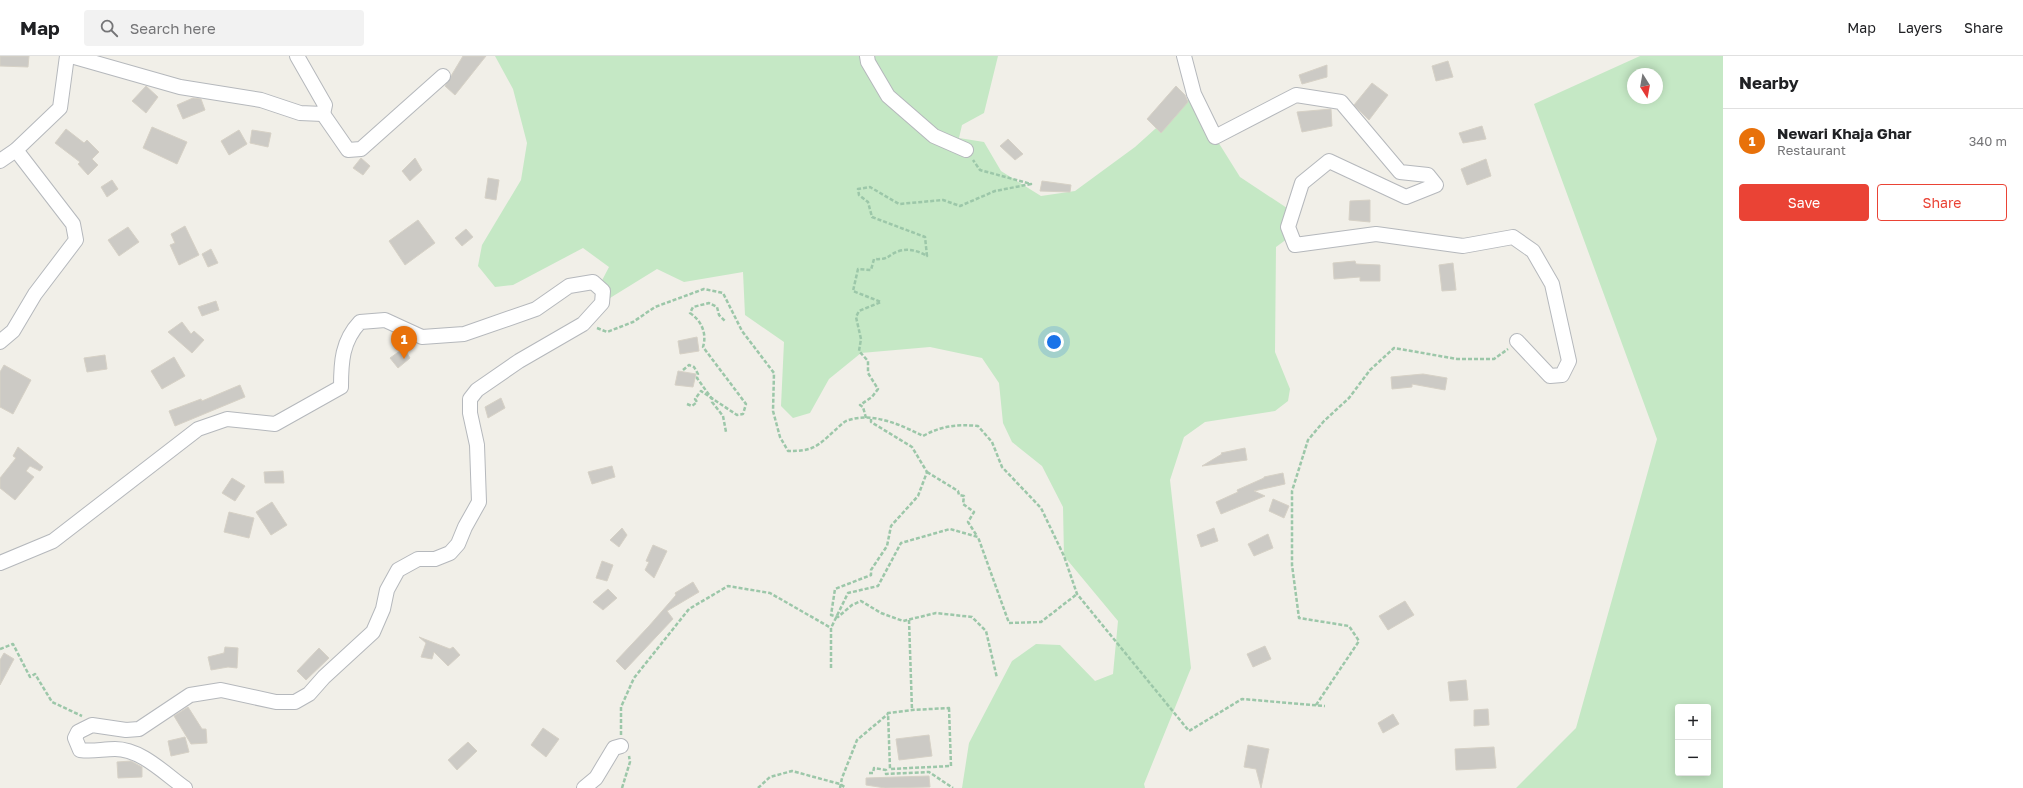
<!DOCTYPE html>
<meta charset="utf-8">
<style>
body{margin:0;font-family:"Golos Text",sans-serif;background:#f2f2f2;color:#202124}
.controls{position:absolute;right:12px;bottom:12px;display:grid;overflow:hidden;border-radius:4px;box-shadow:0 2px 10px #0003}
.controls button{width:36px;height:36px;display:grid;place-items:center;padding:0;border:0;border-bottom:1px solid #e0e0e0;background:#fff;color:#202124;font:20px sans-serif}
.compass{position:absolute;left:1627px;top:12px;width:36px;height:36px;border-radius:50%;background:#fff;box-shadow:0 2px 10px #0003;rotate:169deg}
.you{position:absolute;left:1054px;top:286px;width:14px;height:14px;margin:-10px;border:3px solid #fff;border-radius:50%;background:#1a73e8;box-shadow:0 0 0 6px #1a73e833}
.badge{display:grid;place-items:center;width:26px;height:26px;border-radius:50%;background:#ea4335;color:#fff;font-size:13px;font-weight:700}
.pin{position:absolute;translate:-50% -33px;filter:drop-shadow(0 1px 2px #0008)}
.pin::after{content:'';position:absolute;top:21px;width:14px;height:12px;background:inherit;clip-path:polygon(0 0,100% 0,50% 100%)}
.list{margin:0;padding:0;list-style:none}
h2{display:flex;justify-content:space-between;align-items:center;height:52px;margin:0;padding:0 16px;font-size:17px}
h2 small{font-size:13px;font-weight:400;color:#757577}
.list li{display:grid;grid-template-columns:26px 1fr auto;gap:12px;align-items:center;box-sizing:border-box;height:64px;padding:0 16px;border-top:1px solid #e0e0e0}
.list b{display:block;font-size:15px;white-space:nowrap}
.list p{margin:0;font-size:13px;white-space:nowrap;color:#757577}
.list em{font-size:13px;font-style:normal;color:#757577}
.actions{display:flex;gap:8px;padding:12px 16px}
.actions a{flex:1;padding:9px 0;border:1px solid #ea4335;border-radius:4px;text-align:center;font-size:14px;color:#ea4335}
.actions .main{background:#ea4335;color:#fff}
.icon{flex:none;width:22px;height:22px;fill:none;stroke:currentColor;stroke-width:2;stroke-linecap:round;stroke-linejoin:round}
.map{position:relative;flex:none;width:1723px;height:732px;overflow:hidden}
header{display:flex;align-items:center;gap:24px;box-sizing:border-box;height:56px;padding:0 20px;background:#fff;border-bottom:1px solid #e0e0e0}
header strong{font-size:19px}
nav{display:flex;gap:22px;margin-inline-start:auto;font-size:14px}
.search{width:280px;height:36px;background:#f2f2f2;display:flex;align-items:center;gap:10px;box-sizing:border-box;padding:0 14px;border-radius:4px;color:#757577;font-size:15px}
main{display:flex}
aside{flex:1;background:#fff}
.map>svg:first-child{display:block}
</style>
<header>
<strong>Map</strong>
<div class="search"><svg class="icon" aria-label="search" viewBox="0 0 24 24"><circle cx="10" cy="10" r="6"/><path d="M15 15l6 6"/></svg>Search here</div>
<nav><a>Map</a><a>Layers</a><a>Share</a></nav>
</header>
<main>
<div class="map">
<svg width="1723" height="732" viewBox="0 0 1723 732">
<rect width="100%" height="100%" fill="#f1efe8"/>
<g fill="#c5e8c5" fill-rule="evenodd">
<path d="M495,0H998L984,57L962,69L959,82L984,86L1001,115L1041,140L1075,135L1135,91L1194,38L1215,81L1240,121L1293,156L1291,180L1276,191L1275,296L1290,333L1288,345L1275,355L1205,366L1184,381L1170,424L1191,612L1144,728L1145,732H962L969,687L1012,605L1036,588L1060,589L1095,625L1113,618L1118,565L1064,500L1063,451L1042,410L1012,386L1003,367L999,327L982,302L930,291L861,297L829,323L810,357L793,362L781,350L784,286L745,259L743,216L684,226L657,213L610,242L597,234L609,211L583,192L513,229L495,231L478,210L482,189L521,124L527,87L513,33Z"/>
<path d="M1640,0H1723V732H1516L1576,672L1657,383L1534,48ZM1633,18H1657V42H1633ZM1678,651H1708V717H1678Z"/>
</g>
<g fill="#cccac5" stroke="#d6d1c6">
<path d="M0,0H29L28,11L0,10Z"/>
<path d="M463,0H486L455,39L445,30Z"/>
<path d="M1448,5L1453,21L1436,25L1432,10Z"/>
<path d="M1327,9V21L1302,28L1299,19Z"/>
<path d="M1372,27L1388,39L1369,64L1354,49Z"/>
<path d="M146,30L158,41L146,57L132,45Z"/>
<path d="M1176,30L1185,39L1188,46L1161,77L1147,63Z"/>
<path d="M193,42L201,43L205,54L183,63L177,49Z"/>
<path d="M1331,53L1332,70L1302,76L1297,56Z"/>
<path d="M1482,70L1486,83L1463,87L1459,77Z"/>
<path d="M152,71L187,86L177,108L143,92Z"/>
<path d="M66,73L84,87L87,84L99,96L92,103L98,109L88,119L78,108L80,106L55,87Z"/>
<path d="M239,74L247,88L229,99L221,85Z"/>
<path d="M252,74L271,77L268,91L250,87Z"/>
<path d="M1008,83L1023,98L1015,104L1000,90Z"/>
<path d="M361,102L370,110L363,119L353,112Z"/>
<path d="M415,102L422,114L410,125L402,115Z"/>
<path d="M1486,103L1491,120L1467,129L1461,113Z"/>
<path d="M488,122L499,124L496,144L485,142Z"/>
<path d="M112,124L118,133L107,141L101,131Z"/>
<path d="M1042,125L1071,129L1070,136L1040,135Z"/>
<path d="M1370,144V166L1349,164L1350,145Z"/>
<path d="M418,164L435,187L405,209L389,185Z"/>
<path d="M185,170L199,199L179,209L170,189L175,187L171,178Z"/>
<path d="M128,171L139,186L119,200L108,184Z"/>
<path d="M466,173L473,181L462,190L455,182Z"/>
<path d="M211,193L218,207L208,211L202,198Z"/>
<path d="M1355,205L1356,208L1380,209V225H1360V221L1334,223L1333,207Z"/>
<path d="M1453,207L1456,234L1442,235L1439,209Z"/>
<path d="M216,245L219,254L202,260L198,251Z"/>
<path d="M182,266L191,278L194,275L204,284L192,297L168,276Z"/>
<path d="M697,281L699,295L680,298L678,285Z"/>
<path d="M404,292L410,302L398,312L390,302Z"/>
<path d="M105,299L107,313L87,316L84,302Z"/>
<path d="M174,301L185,320L162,333L151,315Z"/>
<path d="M4,309L31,324L13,358L0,351V316Z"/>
<path d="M678,315L696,318L693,331L675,329Z"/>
<path d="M1423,318L1447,322L1445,334L1412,328V331L1392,333L1391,321Z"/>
<path d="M240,329L245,341L175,370L169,355L201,343L202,345Z"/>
<path d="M501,342L505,352L488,362L485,351Z"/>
<path d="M18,391L43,411L40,415L30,410L26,415L34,421L15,444L0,432V422L16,402L13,400Z"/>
<path d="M1245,392L1247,404L1202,410L1222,398L1221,397Z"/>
<path d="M612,410L615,421L592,428L588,416Z"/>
<path d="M283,415L284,427H265L264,416Z"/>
<path d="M1283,417L1285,428L1254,435L1265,440L1221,458L1216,446L1238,436L1237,434L1264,422V421Z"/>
<path d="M232,422L245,430L235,445L222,437Z"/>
<path d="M1273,443L1289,450L1284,462L1269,455Z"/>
<path d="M272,446L287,469L271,479L256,456Z"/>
<path d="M229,456L254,462L249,482L224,476Z"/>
<path d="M622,472L627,479L619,491L610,484Z"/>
<path d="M1214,472L1218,485L1201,491L1197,479Z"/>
<path d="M1268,478L1273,492L1254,500L1248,488Z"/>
<path d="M653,489L667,495L654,522L645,514L649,506L646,505Z"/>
<path d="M602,505L613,509L607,525L596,522Z"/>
<path d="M693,526L699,536L667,555L673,563L625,614L616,605L649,570L676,539L675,537Z"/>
<path d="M608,533L617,542L603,554L593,546Z"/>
<path d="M1405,545L1414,559L1388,574L1379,560Z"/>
<path d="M419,581L450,593L453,591L460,599L448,610L434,596L432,603L421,601L426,587Z"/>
<path d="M1265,590L1271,603L1253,611L1247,598Z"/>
<path d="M225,591L238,592L237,612L228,611L211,614L208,601L224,597Z"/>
<path d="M319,592L329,602L306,624L297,615Z"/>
<path d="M4,597L14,603L0,629V604Z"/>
<path d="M1466,624L1468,644L1450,645L1448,626Z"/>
<path d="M188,651L202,673H206L207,687L191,688L174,660Z"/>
<path d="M1488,653L1489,669L1474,670V654Z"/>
<path d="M1393,658L1399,668L1383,677L1378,667Z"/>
<path d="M543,672L559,683L546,701L531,689Z"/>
<path d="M929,679L932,700L899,704L896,683Z"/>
<path d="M185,681L189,696L171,700L168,685Z"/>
<path d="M468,686L477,695L457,714L448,704Z"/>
<path d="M1248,689L1269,693L1261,732L1256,713L1244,711Z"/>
<path d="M1494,691L1496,712L1456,714L1455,693Z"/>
<path d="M131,705L142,711V721L118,722L117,706Z"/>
<path d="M929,720L930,731L885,732L866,729V722Z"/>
</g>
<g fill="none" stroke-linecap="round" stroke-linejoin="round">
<defs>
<g id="minor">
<path d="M71,0L180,31L261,44L300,57L323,58L325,49L297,0"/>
<path d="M867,0L868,6L888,40L934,80L966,94"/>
<path d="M1184,0L1194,38L1215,81L1296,39L1341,46L1400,116L1428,119L1436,129L1406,141L1329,105L1302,127L1288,171L1295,189L1376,178L1463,190L1513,181L1533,195L1552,228L1569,305L1562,319L1550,320L1517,285"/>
<path d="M323,58L348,94L361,93L443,20"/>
<path d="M0,105L16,94L60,52L67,0"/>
<path d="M0,286L13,275L35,238L76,184L73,168L16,94"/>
<path d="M0,507L53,485L198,373L227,363L275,368L341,331C341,306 342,285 360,266L385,264L422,281L464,278L536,253L569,230L593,226L603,235L602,247L583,268L519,305L477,334L470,343V357L477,389L479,446L465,471L458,488L450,497L435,503H418L398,514L387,534L383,553L373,576L324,621L309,638L295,646H276L221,634L190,639L139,673L126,674L92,669L78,676L75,682L80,694C93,696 102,693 115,693C141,693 164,717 185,732"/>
<path d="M584,732L596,722L614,692L621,690"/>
</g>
</defs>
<use href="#minor" stroke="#b5b8bc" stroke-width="16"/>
<g stroke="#9cc7a9" stroke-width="2.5" stroke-dasharray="4 2" stroke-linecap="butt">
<path d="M597,272L607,276L633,266L655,251L704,233L723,237L742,275L774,317L773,355L780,381L788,395C812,395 816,392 834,375C838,372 842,367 846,365C872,355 901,369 923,380C941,370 957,368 978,370L992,386L1002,411L1041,452L1064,500L1077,538L1189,675L1242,643L1325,650"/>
<path d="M683,314L689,309L694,311L698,318L697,322L712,343V346L723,360L726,376"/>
<path d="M687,348L692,350L697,346L695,343L701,335L737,359L743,358L746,348L703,291C707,278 702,265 690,257L693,251L709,247L717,251L719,259L725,265"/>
<path d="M866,362L863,351L860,349L872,341L878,333L868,317V305L859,295L861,283L856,261L859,255L881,246L853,235L858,213L871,214L874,203C890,204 887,199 899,195C909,192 918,195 927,200L925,181L872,161L868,146L859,139L858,133L870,131L899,148L943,144L960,150L995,135L1031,128L980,114L973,104"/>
<path d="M871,363V366L912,391L927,416L918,440L891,470L887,490L871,514V519L835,533L831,559L838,561L852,549L861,545L881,557L903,565L936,557L972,561L986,575L997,622"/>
<path d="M927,416L958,435L959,439L964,440L963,448L974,456L968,466L977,480"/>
<path d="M909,564L912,654"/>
<path d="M0,593L13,588L30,621L35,618L52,646L82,660"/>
<path d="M831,612V572L848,537L878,530L901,487L950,473L978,481L1009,567L1041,566L1077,538"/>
<path d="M1316,649L1359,585L1349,570L1299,562L1292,509V435L1308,384L1324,365L1349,342L1370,314L1394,292L1457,303H1494L1508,293"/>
<path d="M949,652L951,710L890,713L888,657L912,654Z"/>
<path d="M621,679V651L634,622L689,553L728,530L770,537L831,572"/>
<path d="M869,717H873L874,712L886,714V718L929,716L953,732"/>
<path d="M622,732L630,706L629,700"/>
<path d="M758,732L770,721L792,715L840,728L846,732"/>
<path d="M840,732L842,722L857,684L888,658"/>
</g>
<use href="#minor" stroke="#fff" stroke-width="14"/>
</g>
</svg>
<div class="controls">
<button>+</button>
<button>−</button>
</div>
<svg class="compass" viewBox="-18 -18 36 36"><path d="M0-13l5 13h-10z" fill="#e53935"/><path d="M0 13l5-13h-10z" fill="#757577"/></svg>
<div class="you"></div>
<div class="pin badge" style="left:404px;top:303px;background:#e8710a">1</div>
</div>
<aside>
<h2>Nearby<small></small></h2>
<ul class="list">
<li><span class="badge" style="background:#e8710a">1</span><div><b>Newari Khaja Ghar</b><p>Restaurant</p></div><em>340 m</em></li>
</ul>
<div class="actions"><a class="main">Save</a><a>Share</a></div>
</aside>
</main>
